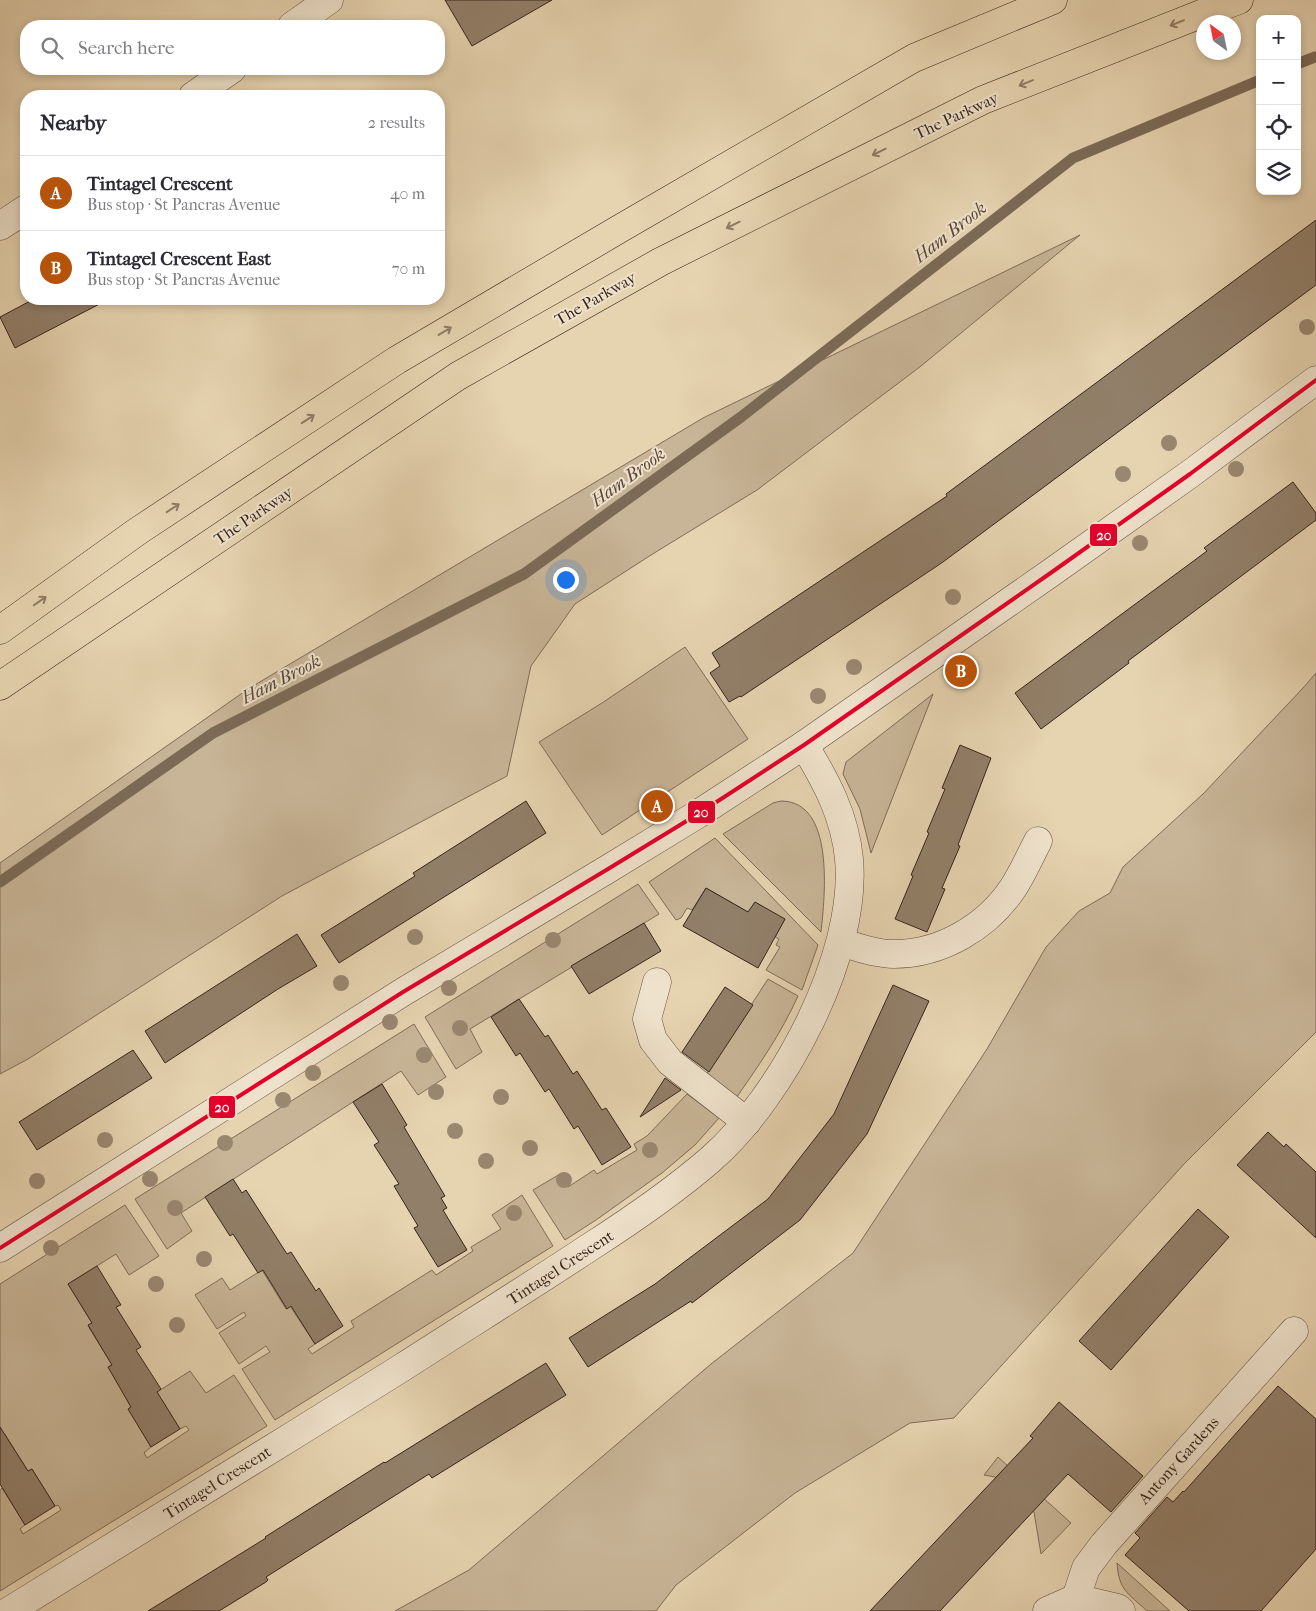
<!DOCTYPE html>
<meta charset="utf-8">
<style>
body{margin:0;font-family:"IM FELL French Canon",serif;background:#f2f2f3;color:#2b2b33}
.controls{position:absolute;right:15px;top:15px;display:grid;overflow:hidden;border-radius:10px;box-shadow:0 2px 8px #0003}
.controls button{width:45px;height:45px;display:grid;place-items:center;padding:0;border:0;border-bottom:1px solid #e1e1e2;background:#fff;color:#2b2b33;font:25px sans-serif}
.compass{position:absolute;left:1196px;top:15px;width:45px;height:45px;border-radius:50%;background:#fff;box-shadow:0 2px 8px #0003;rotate:327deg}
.you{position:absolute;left:565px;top:579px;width:18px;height:18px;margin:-12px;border:4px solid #fff;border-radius:50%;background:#1a73e8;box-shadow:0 0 0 8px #1a73e833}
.badge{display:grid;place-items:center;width:32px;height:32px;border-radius:50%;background:#b45309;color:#fff;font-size:16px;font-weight:700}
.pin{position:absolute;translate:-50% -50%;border:2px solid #fff;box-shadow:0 1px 5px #0006}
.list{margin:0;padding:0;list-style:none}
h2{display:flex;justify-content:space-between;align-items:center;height:65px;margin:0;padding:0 20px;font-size:21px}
h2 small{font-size:16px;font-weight:400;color:#7c7c81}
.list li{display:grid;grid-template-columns:32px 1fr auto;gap:15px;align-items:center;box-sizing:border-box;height:75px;padding:0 20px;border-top:1px solid #e1e1e2}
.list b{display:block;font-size:19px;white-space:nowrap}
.list p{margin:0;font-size:16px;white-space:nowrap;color:#7c7c81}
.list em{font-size:16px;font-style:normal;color:#7c7c81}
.icon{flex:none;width:28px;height:28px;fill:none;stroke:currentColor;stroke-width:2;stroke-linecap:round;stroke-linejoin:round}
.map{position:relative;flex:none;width:1316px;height:1611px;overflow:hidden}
.search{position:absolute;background:#fff;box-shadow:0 2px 8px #0003;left:20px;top:20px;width:425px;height:55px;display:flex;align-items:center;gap:12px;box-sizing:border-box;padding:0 18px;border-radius:20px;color:#7c7c81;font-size:19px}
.panel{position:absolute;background:#fff;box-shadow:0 2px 8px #0003;left:20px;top:90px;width:425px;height:215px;border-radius:20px}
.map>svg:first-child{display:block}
</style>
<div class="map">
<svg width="1316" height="1611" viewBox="0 0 1316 1611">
<rect width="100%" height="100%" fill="#e6d3b0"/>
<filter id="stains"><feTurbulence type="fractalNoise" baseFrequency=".004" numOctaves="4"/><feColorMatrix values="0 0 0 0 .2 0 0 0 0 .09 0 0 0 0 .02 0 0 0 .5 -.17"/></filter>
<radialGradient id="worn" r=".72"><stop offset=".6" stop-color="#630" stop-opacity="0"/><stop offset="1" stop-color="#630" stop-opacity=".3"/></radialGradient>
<g fill="#c8b597" stroke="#806c5a">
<path d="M1080,235L921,366L757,490L651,555L575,604L531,666L507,776L282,896L28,1059L0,1074V863L248,689L703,418Z"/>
<path d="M685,647L748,739L602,835L539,742L602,703Z"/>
<path d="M1316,673V1032L1185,1163L954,1418L910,1423L795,1493L676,1585L656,1611H395L469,1570L711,1364L853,1253L987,1049L1046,947L1079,911L1110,893L1123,867L1203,794L1303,688Z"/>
<path d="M933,694L871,853L860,809L843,774L846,762Z"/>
<path d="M781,801C835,801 825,896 821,932L723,834L773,803Z"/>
<path d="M715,838L818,945L802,990L766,970L780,947L776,945L779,939L775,937L785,919L748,912L706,888L692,910L687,908L681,918L676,920L649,882Z"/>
<path d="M638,884L659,914L470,1029L482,1052L456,1069L425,1017Z"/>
<path d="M768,979L798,996C781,1034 757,1068 734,1101L702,1081Z"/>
<path d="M414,1024L446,1077L418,1095L401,1071L181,1213L192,1231L167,1249L135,1199Z"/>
<path d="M687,1094L719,1118L695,1145L662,1173L596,1220L565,1240L533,1190L560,1174L568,1187L594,1170L597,1174L637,1150L634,1144L647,1136Z"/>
<path d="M522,1195L553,1246L275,1420L242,1369L270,1352L266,1346L239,1364L219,1333L246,1316L244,1312L217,1329L195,1295L222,1278L230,1290L262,1270L286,1309L290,1306L315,1344L308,1349L312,1354L354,1327L351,1321L432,1270L436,1275L473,1251L471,1247L501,1229L492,1215Z"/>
<path d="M125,1205L159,1256L129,1275L116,1254L68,1284L92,1323L88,1326L112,1365L108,1367L131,1407L128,1409L151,1447L144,1453L147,1458L189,1430L186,1426L180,1429L157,1392L190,1371L206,1393L234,1375L267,1426L0,1591V1490L2,1488L25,1525L20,1529L23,1534L61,1510L58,1505L55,1506L32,1469L28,1471L4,1433L0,1434V1284Z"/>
<path d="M998,1457L1071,1523L1041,1554L1034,1512L995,1477L984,1475Z"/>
<path d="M1117,1563L1170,1611H1147C1128,1593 1119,1591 1117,1563Z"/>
</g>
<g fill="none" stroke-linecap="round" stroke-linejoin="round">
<g stroke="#7c6a57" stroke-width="11">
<path d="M1297,64L1315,57"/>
<path d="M0,882L213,733L524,574L741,417L1073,158L1260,80"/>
</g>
</g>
<g fill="#927f69" stroke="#37241d">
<path d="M445,0H552L472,46Z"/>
<path d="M1316,220V285L943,562L741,697L740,696L729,702L710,673L720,666L712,653L947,496L946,494L992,460Z"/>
<path d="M34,299H109L15,348L0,317Z"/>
<path d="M1293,482L1316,513V520L1128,661L1129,663L1041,729L1015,693L1207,551L1204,548Z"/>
<path d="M960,745L991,758L958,845L960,846L942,888L945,889L927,932L895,919L913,876L911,875L929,833L927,832L945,789L942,788Z"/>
<path d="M526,801L546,833L339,963L321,935L415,876L413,873Z"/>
<path d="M706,888L748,912L755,902L785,919L758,968L683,926Z"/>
<path d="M644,923L661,951L589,994L571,966Z"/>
<path d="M297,934L317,966L278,989L165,1063L145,1031Z"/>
<path d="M893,985L929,1001L867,1134L800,1220L692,1303L691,1301L588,1367L569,1338L655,1284L768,1199L834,1114Z"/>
<path d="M725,987L753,1005L709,1072L682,1052Z"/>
<path d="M519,999L545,1037L548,1035L573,1074L577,1071L602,1110L606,1108L631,1147L602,1165L578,1126L574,1129L549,1089L545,1092L520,1053L516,1056L491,1017Z"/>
<path d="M133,1050L152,1078L37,1150L19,1122Z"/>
<path d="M665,1078L681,1090L640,1117Z"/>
<path d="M382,1084L407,1125L404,1127L445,1196L441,1198L447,1208L443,1210L467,1250L438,1267L414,1228L418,1226L394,1186L399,1184L374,1145L379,1142L353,1102Z"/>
<path d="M1268,1132L1284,1147L1286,1144L1316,1172V1238L1237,1165Z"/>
<path d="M233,1179L242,1193L246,1190L287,1254L291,1252L316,1291L319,1288L343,1326L315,1344L291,1306L287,1309L263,1270L258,1273L233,1234L230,1236L205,1197Z"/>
<path d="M1198,1209L1229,1237L1111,1370L1079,1341Z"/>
<path d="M97,1266L121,1305L116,1307L141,1347L136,1350L161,1389L157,1392L180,1429L151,1447L128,1409L131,1407L108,1367L112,1365L88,1325L92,1323L68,1284Z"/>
<path d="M546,1363L566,1395L432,1478L429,1474L266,1577L268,1580L266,1582L219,1611H148L266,1538L265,1537L384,1462L385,1463Z"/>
<path d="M1278,1386L1316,1419V1549L1261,1611H1189L1125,1555L1140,1538L1135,1533L1167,1497L1173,1502L1183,1491L1184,1492Z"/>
<path d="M1059,1402L1143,1476L1111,1512L1068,1474L940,1611H870L1033,1438L1030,1436Z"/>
<path d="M0,1427L28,1471L32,1469L55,1506L25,1525L0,1484Z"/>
</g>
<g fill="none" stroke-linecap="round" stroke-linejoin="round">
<defs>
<g id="minor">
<path d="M292,26L329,0"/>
<path d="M193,96L232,69"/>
<path d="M0,226L26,209"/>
<path d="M842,942C858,948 876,954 894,954C941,954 987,927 1013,888C1023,873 1030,856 1038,841"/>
<path d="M657,982L647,1019L653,1040L670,1062L747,1122"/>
<path d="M0,1248L403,992L608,869L698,814L804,745L1052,572L1190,474L1316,380"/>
<path d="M1076,1598L1118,1608L1121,1611"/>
<path d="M9,1611C140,1530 272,1449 403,1367C465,1327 528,1288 590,1247C632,1220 673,1192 711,1159C782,1097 858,955 849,859C845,816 826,781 804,745"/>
<path d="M1047,1611L1076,1598L1086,1568L1104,1544L1294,1331"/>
</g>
<g id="highway">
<path d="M0,630L138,531L397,360L621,228L914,58L1053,0"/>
<path d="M0,686L458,376L660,262L983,100L1201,14L1239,0"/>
</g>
</defs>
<use href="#minor" stroke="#635042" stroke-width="29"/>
<use href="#highway" stroke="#37241d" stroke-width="29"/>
<use href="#minor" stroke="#efe2cc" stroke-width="28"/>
<use href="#highway" stroke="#e6d3b0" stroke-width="28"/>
<defs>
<path id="bus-1" d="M0,1248L403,992L608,869L698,814L804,745L1052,572L1190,474L1316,380"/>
</defs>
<use href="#bus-1" stroke="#efe2cc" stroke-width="8"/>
<use href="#bus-1" stroke="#e4002b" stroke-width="4"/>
</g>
<g fill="#9a8770">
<circle cx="1307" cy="327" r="8"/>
<circle cx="1169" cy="443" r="8"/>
<circle cx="1236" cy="469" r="8"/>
<circle cx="1123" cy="474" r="8"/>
<circle cx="1140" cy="543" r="8"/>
<circle cx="953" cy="597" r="8"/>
<circle cx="854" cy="667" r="8"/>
<circle cx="818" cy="696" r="8"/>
<circle cx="415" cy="937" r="8"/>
<circle cx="553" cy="940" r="8"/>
<circle cx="341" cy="983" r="8"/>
<circle cx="449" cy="988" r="8"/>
<circle cx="390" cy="1022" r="8"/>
<circle cx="460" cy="1028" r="8"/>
<circle cx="424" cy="1055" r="8"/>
<circle cx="313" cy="1073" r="8"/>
<circle cx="436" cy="1092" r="8"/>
<circle cx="501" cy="1097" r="8"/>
<circle cx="283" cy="1100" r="8"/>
<circle cx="455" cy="1131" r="8"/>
<circle cx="105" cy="1140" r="8"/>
<circle cx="225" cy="1143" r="8"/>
<circle cx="530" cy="1148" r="8"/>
<circle cx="650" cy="1150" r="8"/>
<circle cx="486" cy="1161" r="8"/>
<circle cx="150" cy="1179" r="8"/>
<circle cx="564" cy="1180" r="8"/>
<circle cx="37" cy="1181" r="8"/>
<circle cx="175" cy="1208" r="8"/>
<circle cx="514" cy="1213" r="8"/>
<circle cx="51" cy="1248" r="8"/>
<circle cx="204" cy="1259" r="8"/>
<circle cx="156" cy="1284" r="8"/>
<circle cx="177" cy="1325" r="8"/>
</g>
<defs><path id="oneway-shaft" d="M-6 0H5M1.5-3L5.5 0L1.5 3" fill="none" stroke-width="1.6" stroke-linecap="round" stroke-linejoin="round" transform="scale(1.25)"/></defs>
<g stroke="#8e7c66">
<use href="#oneway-shaft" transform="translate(1177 23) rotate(158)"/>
<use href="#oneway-shaft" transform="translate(1026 83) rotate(158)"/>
<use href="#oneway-shaft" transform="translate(879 152) rotate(154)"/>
<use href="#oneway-shaft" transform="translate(733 225) rotate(154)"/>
<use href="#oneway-shaft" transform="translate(445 331) rotate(-31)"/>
<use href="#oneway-shaft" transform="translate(308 419) rotate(-33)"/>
<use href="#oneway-shaft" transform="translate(173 508) rotate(-33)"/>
<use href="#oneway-shaft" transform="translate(40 601) rotate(-35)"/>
</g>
<g text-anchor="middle" stroke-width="4" stroke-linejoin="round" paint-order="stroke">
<g font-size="16" fill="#37241d" stroke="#efe2cc">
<text transform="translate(956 115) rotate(-25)" y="6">The Parkway</text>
<text transform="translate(595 298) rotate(-30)" y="6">The Parkway</text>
<text transform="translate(253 515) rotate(-34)" y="6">The Parkway</text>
<text transform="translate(560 1267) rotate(-33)" y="6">Tintagel Crescent</text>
<text transform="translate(1178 1460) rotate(-48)" y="6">Antony Gardens</text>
<text transform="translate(217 1482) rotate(-32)" y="6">Tintagel Crescent</text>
</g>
<g font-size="18" font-style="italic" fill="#5a473a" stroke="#efe2cc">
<text transform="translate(950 232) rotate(-38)" y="6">Ham Brook</text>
<text transform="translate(628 477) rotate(-36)" y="6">Ham Brook</text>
<text transform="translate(281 679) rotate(-27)" y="6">Ham Brook</text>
</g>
</g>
<g stroke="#efe2cc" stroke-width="2">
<rect x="1089" y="523" width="29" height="24" rx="5" fill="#e4002b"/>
<rect x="687" y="800" width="29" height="24" rx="5" fill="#e4002b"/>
<rect x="208" y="1095" width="28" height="24" rx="5" fill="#e4002b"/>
</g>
<g font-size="14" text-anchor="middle" font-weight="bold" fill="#fff">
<text x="1104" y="540">20</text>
<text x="701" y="817">20</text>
<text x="222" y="1112">20</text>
</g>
<rect width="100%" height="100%" filter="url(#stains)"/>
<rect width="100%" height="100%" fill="url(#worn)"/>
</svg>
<div class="controls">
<button>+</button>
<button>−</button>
<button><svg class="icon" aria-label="locate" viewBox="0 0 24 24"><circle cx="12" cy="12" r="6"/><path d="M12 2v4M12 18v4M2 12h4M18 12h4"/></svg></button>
<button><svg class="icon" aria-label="layers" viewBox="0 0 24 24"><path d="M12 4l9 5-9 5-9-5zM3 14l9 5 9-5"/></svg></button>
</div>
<svg class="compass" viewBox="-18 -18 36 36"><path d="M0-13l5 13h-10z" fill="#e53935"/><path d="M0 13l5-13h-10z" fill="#7c7c81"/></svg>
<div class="you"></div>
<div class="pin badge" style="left:657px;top:806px">A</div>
<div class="pin badge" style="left:961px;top:671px">B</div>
<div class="search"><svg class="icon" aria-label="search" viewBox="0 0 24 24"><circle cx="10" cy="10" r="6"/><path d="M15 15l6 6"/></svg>Search here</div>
<section class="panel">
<h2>Nearby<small>2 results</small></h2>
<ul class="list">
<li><span class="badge">A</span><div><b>Tintagel Crescent</b><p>Bus stop · St Pancras Avenue</p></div><em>40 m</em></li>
<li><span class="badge">B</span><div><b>Tintagel Crescent East</b><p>Bus stop · St Pancras Avenue</p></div><em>70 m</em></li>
</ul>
</section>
</div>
